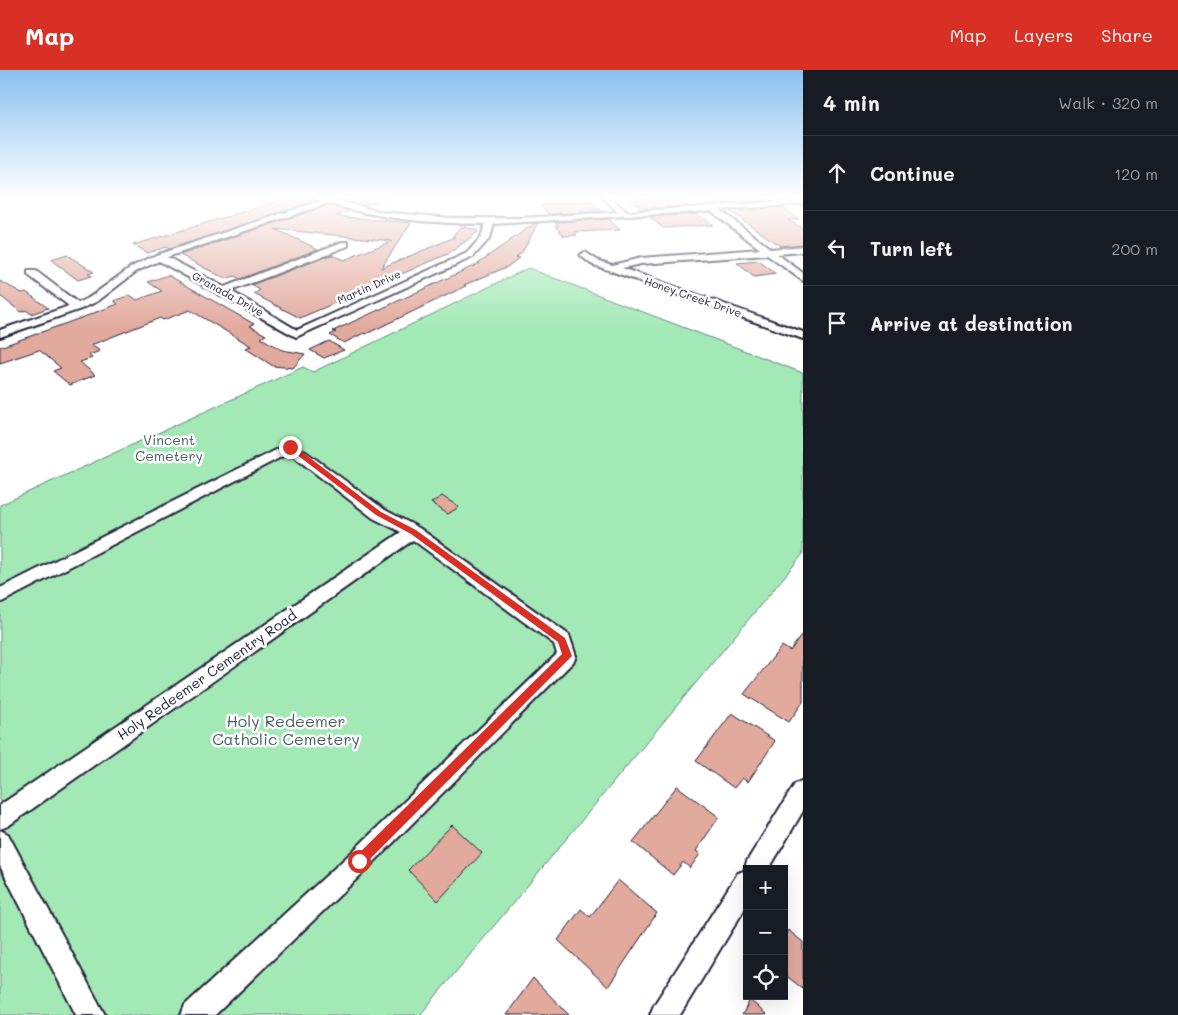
<!DOCTYPE html>
<meta charset="utf-8">
<style>
body{margin:0;font-family:Mali,sans-serif;background:#20242c;color:#f1f3f6}
.controls{position:absolute;right:15px;bottom:15px;display:grid;overflow:hidden;border-radius:0px;box-shadow:0 5px 20px #0002}
.controls button{width:45px;height:45px;display:grid;place-items:center;padding:0;border:0;border-bottom:1px solid #363941;background:#171b24;color:#f1f3f6;font:25px sans-serif}
.stop{position:absolute;width:15px;height:15px;margin:-11px;border:4px solid #d93025;border-radius:50%;background:#fff}
.stop.end{background:#d93025;border-color:#fff;box-shadow:0 1px 5px #0008}
.list{margin:0;padding:0;list-style:none}
h2{display:flex;justify-content:space-between;align-items:center;height:65px;margin:0;padding:0 20px;font-size:21px}
h2 small{font-size:16px;font-weight:400;color:#9ea1a6}
.list li{display:grid;grid-template-columns:32px 1fr auto;gap:15px;align-items:center;box-sizing:border-box;height:75px;padding:0 20px;border-top:1px solid #363941}
.list b{display:block;font-size:19px;white-space:nowrap}
.list em{font-size:16px;font-style:normal;color:#9ea1a6}
.icon{flex:none;width:28px;height:28px;fill:none;stroke:currentColor;stroke-width:2;stroke-linecap:round;stroke-linejoin:round}
.map{position:relative;flex:none;width:803px;height:945px;overflow:hidden}
header{display:flex;align-items:center;gap:30px;box-sizing:border-box;height:70px;padding:0 25px;background:#d93025;color:#fff}
header strong{font-size:24px}
nav{display:flex;gap:28px;margin-inline-start:auto;font-size:18px}
main{display:flex}
aside{flex:1;background:#171b24}
.map>svg:first-child{display:block}
</style>
<header>
<strong>Map</strong>
<nav><a>Map</a><a>Layers</a><a>Share</a></nav>
</header>
<main>
<div class="map">
<svg width="803" height="945" viewBox="0 0 803 945">
<rect width="100%" height="100%" fill="#fff"/>
<filter id="ink" filterUnits="userSpaceOnUse"><feTurbulence type="fractalNoise" baseFrequency=".02" numOctaves="2"/><feDisplacementMap in="SourceGraphic" scale="10" xChannelSelector="R" yChannelSelector="G"/><feConvolveMatrix kernelMatrix="1 2 1 2 8 2 1 2 1" color-interpolation-filters="sRGB"/></filter>
<g filter="url(#ink)">
<path fill="#a3e9b6" stroke="#628678" d="M528,198L803,303V484L420,945H0V435L303,297L313,302Z"/>
<g fill="#e2a99d" stroke="#22223b">
<path d="M292,127H311L315,131L169,179L166,177L147,183L133,175Z"/>
<path d="M330,127H385V128L365,136Z"/>
<path d="M661,127H676L688,136L641,139L631,130Z"/>
<path d="M708,127H765L770,130L719,134Z"/>
<path d="M592,131L601,141L548,144L540,135Z"/>
<path d="M329,135L349,141L336,146L411,153L381,198L455,167H452L460,157L476,159L478,162L450,183L300,248L254,224L260,220L251,215L331,185L344,190L392,171L275,159L318,179L240,209L235,206L226,209L180,185Z"/>
<path d="M781,137L799,149L788,150L803,159V174L780,176L730,141Z"/>
<path d="M698,144L713,155L663,158L650,147Z"/>
<path d="M609,149L620,160L575,162L577,165L564,166L555,156H559L555,152Z"/>
<path d="M535,153H538L521,184L515,187L519,188L507,197L464,215L466,216L366,264L364,263L344,273L330,265L336,262L333,261L480,193H478Z"/>
<path d="M67,185L94,202L88,204L91,206L78,210L51,190Z"/>
<path d="M759,191L776,204L754,207L737,193Z"/>
<path d="M168,205L254,254L250,256L266,265L261,268L282,280L305,284L293,298L273,296L245,278L251,276L190,240L163,250L160,248L91,275L100,281L89,285L92,288L80,292L95,305L70,315L53,301L61,298L39,280L0,293V277L92,244H91L118,234L114,231L130,225L137,230L162,221L148,212Z"/>
<path d="M0,211L22,223L26,222L48,238L31,244L26,240L21,242L0,226Z"/>
<path d="M329,271L344,280L324,288L310,280Z"/>
<path d="M442,426L459,437L448,444L431,433Z"/>
<path d="M803,563V632L789,652L744,624L782,576L790,581Z"/>
<path d="M732,643L775,671L748,712L742,708L734,718L696,691Z"/>
<path d="M677,716L719,747L696,781L700,784L690,798L683,792L673,805L633,772Z"/>
<path d="M452,755L482,783L438,831L408,800Z"/>
<path d="M618,810L657,843L608,917L558,870L581,839L590,847Z"/>
<path d="M788,860L803,872V919L784,904V867Z"/>
<path d="M533,908L569,945H506Z"/>
<path d="M750,930L767,945H742Z"/>
</g>
<g fill="none" stroke-linecap="round" stroke-linejoin="round">
<defs>
<g id="minor">
<path d="M313,127H324L382,142L451,148H520L618,142L602,127H610L627,142L803,130V134L720,140L771,179L803,176V182L777,184L803,203V211L767,185L641,194L622,198L803,262V269L591,194L580,185L585,182L597,190L612,195L641,188L760,179L711,141L494,154L490,168L473,187L296,267L159,191L137,201L98,231L81,239L0,267V260L69,236L28,205V201H36L78,233L90,227L131,197L156,185L320,131ZM329,133C380,150 432,153 485,154L481,167L467,183L297,260L231,221L348,176V172H342L224,217L167,187Z"/>
<path d="M290,373L295,374L385,440L419,458L569,565L576,586L574,591L367,799L215,945H181L185,935L351,783L557,584L554,574L413,470L8,756L0,759V735L401,462L373,448L289,383L0,533V518Z"/>
<path d="M803,710V741L769,799H747V835L680,945H650L654,935L738,803L744,801L747,791L795,714Z"/>
<path d="M0,760L8,764L105,945H76L0,796Z"/>
</g>
</defs>
<use href="#minor" stroke="#22223b" stroke-width="4"/>
<use href="#minor" fill="#fff" fill-rule="evenodd"/>
</g>
</g>
<linearGradient id="sky" x2="0" y2="1"><stop stop-color="#88c1ef"/><stop offset="0.49" stop-color="#fff"/><stop offset="1" stop-color="#fff" stop-opacity="0"/></linearGradient>
<rect width="803" height="259" fill="url(#sky)"/>
<path fill="#d93025" d="M288,375H293L381,442L416,460L565,568L572,586L364,795L359,797L355,795L353,791L355,787L562,584L558,572L411,464L376,445L288,378Z"/>
<g text-anchor="middle" stroke-width="5" stroke-linejoin="round" paint-order="stroke">
<g font-size="11" fill="#22223b" stroke="#fff">
<text transform="translate(369 217) rotate(-24)" y="4">Martin Drive</text>
<text transform="translate(228 224) rotate(29)" y="4">Granada Drive</text>
<text transform="translate(693 227) rotate(19)" y="4">Honey Creek Drive</text>
</g>
<g font-size="14" fill="#495e60" stroke="#fff">
<text x="169" y="375">Vincent<tspan x="169" dy="16">Cemetery</tspan></text>
</g>
<g font-size="14" fill="#22223b" stroke="#fff">
<text transform="translate(207 605) rotate(-35)" y="5">Holy Redeemer Cementry Road</text>
</g>
<g font-size="16" fill="#495e60" stroke="#fff">
<text x="286" y="657">Holy Redeemer<tspan x="286" dy="18">Catholic Cemetery</tspan></text>
</g>
</g>
</svg>
<div class="controls">
<button>+</button>
<button>−</button>
<button><svg class="icon" aria-label="locate" viewBox="0 0 24 24"><circle cx="12" cy="12" r="6"/><path d="M12 2v4M12 18v4M2 12h4M18 12h4"/></svg></button>
</div>
<div class="stop" style="left:359px;top:791px"></div>
<div class="stop end" style="left:290px;top:377px"></div>
</div>
<aside>
<h2>4 min<small>Walk · 320 m</small></h2>
<ul class="list">
<li><svg class="icon" aria-label="ahead" viewBox="0 0 24 24"><path d="M12 20V5M6 11l6-6 6 6"/></svg><div><b>Continue</b></div><em>120 m</em></li>
<li><svg class="icon" aria-label="left" viewBox="0 0 24 24"><path d="M17 20v-9H6M10 6l-5 5 5 5"/></svg><div><b>Turn left</b></div><em>200 m</em></li>
<li><svg class="icon" aria-label="arrive" viewBox="0 0 24 24"><path d="M6 21V4h12l-3 4 3 4H6"/></svg><div><b>Arrive at destination</b></div></li>
</ul>
</aside>
</main>
